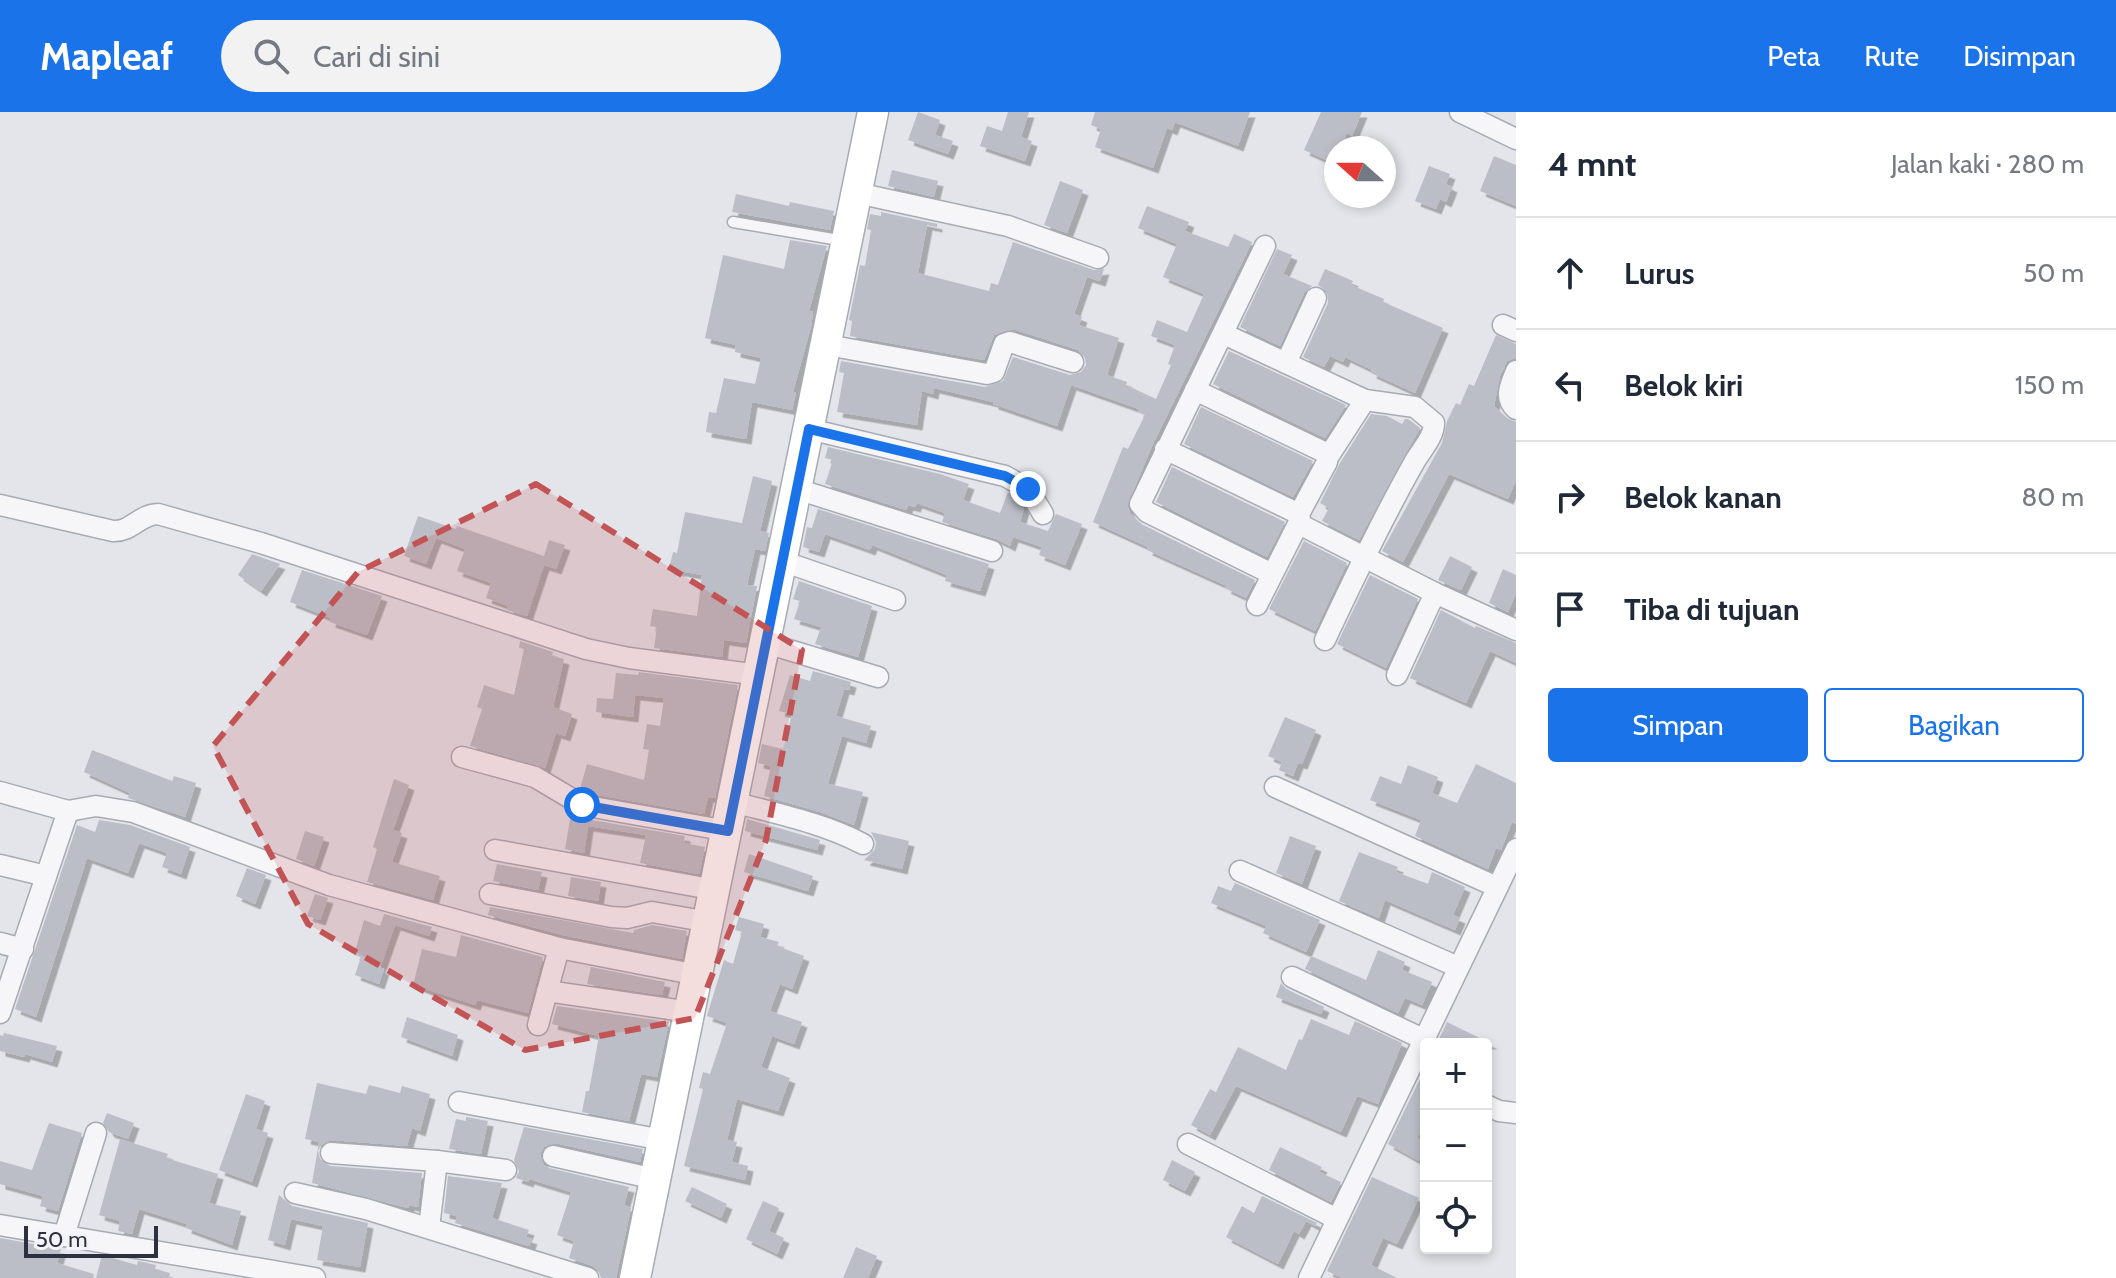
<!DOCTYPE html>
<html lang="id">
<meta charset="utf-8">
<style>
body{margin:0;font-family:Cabin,sans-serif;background:#f2f2f3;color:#1f2937}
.controls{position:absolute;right:24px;bottom:24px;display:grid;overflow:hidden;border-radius:8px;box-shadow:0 4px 12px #0003}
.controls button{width:72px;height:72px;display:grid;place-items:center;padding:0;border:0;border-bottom:2px solid #e0e1e3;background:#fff;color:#1f2937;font:40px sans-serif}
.compass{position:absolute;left:1324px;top:24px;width:72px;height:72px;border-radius:50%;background:#fff;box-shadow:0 4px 12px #0003;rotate:291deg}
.scale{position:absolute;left:24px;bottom:20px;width:134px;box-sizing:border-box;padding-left:8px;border:4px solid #2c3141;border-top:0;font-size:22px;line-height:28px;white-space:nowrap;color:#2c3141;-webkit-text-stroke:6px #f3f4f7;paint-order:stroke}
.stop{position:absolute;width:24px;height:24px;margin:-18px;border:6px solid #1a73e8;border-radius:50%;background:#fff}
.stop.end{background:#1a73e8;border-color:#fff;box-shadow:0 2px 8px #0008}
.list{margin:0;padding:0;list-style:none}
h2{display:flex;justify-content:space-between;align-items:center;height:104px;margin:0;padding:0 32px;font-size:34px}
h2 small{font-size:26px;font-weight:400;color:#747a83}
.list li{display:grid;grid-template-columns:52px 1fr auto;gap:24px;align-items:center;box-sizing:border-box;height:112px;padding:0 32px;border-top:2px solid #e0e1e3}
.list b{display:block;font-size:30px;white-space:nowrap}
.list em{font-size:26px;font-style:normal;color:#747a83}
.actions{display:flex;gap:16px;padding:24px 32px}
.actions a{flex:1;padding:18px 0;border:2px solid #1a73e8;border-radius:8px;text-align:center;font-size:28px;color:#1a73e8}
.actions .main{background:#1a73e8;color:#fff}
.icon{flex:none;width:44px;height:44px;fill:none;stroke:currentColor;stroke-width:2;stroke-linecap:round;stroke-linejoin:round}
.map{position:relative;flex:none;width:1516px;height:1166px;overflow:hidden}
header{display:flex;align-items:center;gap:48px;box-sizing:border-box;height:112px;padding:0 40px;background:#1a73e8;color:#fff}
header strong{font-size:38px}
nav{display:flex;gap:44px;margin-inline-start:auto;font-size:28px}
.search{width:560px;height:72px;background:#f2f2f3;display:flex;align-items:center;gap:20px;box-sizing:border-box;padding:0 28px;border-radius:44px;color:#747a83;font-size:30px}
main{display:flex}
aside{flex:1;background:#fff}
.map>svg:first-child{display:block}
</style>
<header>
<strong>Mapleaf</strong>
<div class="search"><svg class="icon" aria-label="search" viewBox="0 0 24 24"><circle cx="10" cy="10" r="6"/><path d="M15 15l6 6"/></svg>Cari di sini</div>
<nav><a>Peta</a><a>Rute</a><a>Disimpan</a></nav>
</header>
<main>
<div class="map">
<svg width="1516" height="1166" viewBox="0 0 1516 1166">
<defs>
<filter id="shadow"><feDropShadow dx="5.5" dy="5.5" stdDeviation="0" flood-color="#0004"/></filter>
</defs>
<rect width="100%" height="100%" fill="#e3e5ea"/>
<g fill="#bbbec6" filter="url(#shadow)">
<path d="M918,0L940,8L935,23L953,29L948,42L908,28Z"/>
<path d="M1008,0H1029L1021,25L1032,29L1025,49L980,34L987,14L1002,19Z"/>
<path d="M1095,0H1250L1238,34L1175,10L1172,18L1167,16L1153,56L1095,35L1101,17L1091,13Z"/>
<path d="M1321,0H1362L1352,24L1347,21L1340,36H1336L1333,51L1304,38Z"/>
<path d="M1494,44L1516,53V94L1480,79Z"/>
<path d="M1429,54L1450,62L1446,72L1452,75L1446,90L1440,87L1436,97L1415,89Z"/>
<path d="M892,58L938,69L934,85L888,74Z"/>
<path d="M1060,69L1083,78L1067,121L1044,113Z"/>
<path d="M736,82L789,94L790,90L834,99L830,118L732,100Z"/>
<path d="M1147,94L1189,110L1185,119L1228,135L1234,122L1252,130L1153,332L1127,393L1130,401L1141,412L1255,468L1246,486L1225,476L1227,474L1147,438L1148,435L1093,410L1123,335L1128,337L1145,303L1138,300L1139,297L1071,273L1057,314L993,292V290L934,276L933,282L922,279L917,313L837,300L844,261L839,260L841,249L985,275L1003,269L1013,245L1070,263L1081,260L1086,253L1085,246L1078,238L1013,217L994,223L984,248L850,224L852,209L849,208L860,153L865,154L871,118L867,117L870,102L881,104V100L937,112V115L927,113L918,161L989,179L991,171L998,173L1013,130L1094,158L1104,157L1100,169L1087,165L1074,202L1082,205L1079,213L1119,226L1107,263L1127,270L1126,273L1156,287L1171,253L1168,252L1175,233L1151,224L1157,208L1187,220L1204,182L1163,165L1177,132L1138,116Z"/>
<path d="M790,128L827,134L809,199L813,200L811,215L793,280H796L792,298L752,290L746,327L706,320L709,300L716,301L724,266L755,272L761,246L735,240L736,233L705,226L723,143L784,157Z"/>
<path d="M1277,137L1292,143L1283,162L1312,174L1304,181L1280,234L1240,215Z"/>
<path d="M1325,157L1353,169L1351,173L1384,187L1383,190L1443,216L1415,281L1371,261L1372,258L1345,245L1343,250L1330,244L1324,255L1303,245L1328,191L1327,179L1318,173Z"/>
<path d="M1496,223L1516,232L1515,246L1507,249L1500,264L1494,294L1507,306L1516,310V368L1508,387L1449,362L1403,450L1382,439L1442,331L1447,309L1456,291L1460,293L1469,272L1474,274Z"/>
<path d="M1229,239L1346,293L1325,326L1213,272Z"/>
<path d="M1201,295L1313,349L1293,385L1184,332Z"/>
<path d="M1371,302L1387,304L1402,312L1405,307H1408L1420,316L1359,428L1322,409L1329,396L1320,391L1340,351Z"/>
<path d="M828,335L940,362L969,372L963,388L1000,401L1008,380L1019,387L1024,396L1020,410L1048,419L1056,402L1082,412L1065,453L1039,443L1042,435L1013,425L1010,434L996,427L942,410L945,401L917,391L915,395L908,393L906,398L825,372L833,348L825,346Z"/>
<path d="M1172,355L1285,410L1267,445L1156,390Z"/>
<path d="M753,364L772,369L760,419L769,421L765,439L755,437L747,473L757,474L746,531L724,528L722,545L654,536L657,515L650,514L653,497L697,504L702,463L669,457L673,440L677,441L685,400L742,411Z"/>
<path d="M818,397L989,452L980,479L945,469L947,463L872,433L870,438L825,422L819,440L803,435L807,415L812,416Z"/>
<path d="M418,404L456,417L457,414L544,444L549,428L565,433L556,457L544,453L527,504L507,498L508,494L486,486L491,471L457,459L465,437L436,426L426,452L404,444Z"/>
<path d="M1304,429L1347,451L1315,519L1269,497Z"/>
<path d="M252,442L280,452L261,479L238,463Z"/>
<path d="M1450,444L1472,455L1461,478L1438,468Z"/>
<path d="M1503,457L1516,463V481L1508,500L1489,491Z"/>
<path d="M302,458L382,484L367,523L330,510L331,506L290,490Z"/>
<path d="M1370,463L1418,487L1386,556L1337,532Z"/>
<path d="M799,469L872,494L858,545L815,532L821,515L794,507L800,489L793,487Z"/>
<path d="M1441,498L1475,516L1476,514L1516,531V551L1490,539L1466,591L1410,566Z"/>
<path d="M520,529L553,540L552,544L564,547L553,595L572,602L565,624L556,621L545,656L470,634L482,597L477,595L484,573L514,583L524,537L519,536Z"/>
<path d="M813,559L851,570L849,578L844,577L836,604L871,614L866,631L842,624L829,668V672L863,680L854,713L820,700L764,684L771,654L758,651L762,632L783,637L792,602L779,599L790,563L810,569Z"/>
<path d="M639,560L738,573L715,686L708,685L704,702L587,681L580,677L587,652L644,668L649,638L643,637L647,612L660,614L664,586L635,583L633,605L596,600L597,586L613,587L616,561L638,563Z"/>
<path d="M1285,605L1316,618L1302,652L1298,651L1293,664L1279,658L1282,650L1268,644Z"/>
<path d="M92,638L172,669L174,664L196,671L185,705L128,686L130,681L84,660Z"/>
<path d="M1476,652L1516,671V712L1512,710L1501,738L1496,736L1488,757L1415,724L1421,708L1370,688L1380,664L1401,672L1408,653L1438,665L1432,681L1457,691Z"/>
<path d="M394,667L409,673L393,718L402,721L392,750L440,764L433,788L367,770L377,737L373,735Z"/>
<path d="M571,702L580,706L685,724L684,731L705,735L699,762L640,751L646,723L588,714L584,741L565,737Z"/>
<path d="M747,707L820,728L817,738L745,719Z"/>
<path d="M99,708L130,713L190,735L181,762L162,755L167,741L139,731L128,761L87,746L36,905L15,897L77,713L95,720Z"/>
<path d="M305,719L324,725L314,754L296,747Z"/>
<path d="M871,720L909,729L902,757L864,748L875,737L876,730Z"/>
<path d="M1290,724L1316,734L1302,772L1276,761Z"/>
<path d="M1359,740L1398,755L1396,760L1428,772L1432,760L1465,775L1453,803L1460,806L1455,818L1385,788L1379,806L1339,789Z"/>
<path d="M749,742L813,764L808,779L744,760Z"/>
<path d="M497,752L542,760L538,778L493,769Z"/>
<path d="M247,756L266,763L255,792L236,784Z"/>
<path d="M571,765L601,770L598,789L568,784Z"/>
<path d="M1235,771L1320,808L1306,840L1263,821L1266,814L1211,791L1218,774L1231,779Z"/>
<path d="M315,782L328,786L320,808L307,804Z"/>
<path d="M490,795L633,821L634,818L652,813L687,819L682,847L562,823L488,803Z"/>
<path d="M384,802L432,815L429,824L395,813L380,856L384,857L379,872L355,863L361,845L354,843L364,808L380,814Z"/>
<path d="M739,805L764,812L760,825L779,830L777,834L804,844L792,877L780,872L770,899L802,910L794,932L772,924L761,955L790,966L778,999L737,987L727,1028L737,1030L732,1050L748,1054L745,1068L684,1054L703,977L699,976L703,960L710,962L727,911L707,904L724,848L733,852L742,820L735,818Z"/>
<path d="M461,823L543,845L528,901L477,888L475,893L413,873L422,837L456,845Z"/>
<path d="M1378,838L1405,850L1402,858L1432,870L1422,893L1405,886L1398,901L1305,857L1311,844L1366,868Z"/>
<path d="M591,855L665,870L662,883L587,872Z"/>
<path d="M1281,871L1286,877L1324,895L1321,902L1276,885Z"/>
<path d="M557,894L669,910L657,965L641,962L629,1009L582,1000L586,979H589L599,924L552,912Z"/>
<path d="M407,905L458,923L452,944L401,925Z"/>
<path d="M1311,907L1349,923L1355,909L1402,931L1378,992L1357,984L1341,1020L1236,974L1210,1023L1191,1013L1210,977L1216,980L1238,935L1286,958L1299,927L1302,928Z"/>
<path d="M1447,910L1492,932H1449L1439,927Z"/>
<path d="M4,921L57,934L52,950L25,942L24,945L0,939V923L3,924Z"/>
<path d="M1426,955V1010L1417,1026L1426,1030V1036L1419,1049L1388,1032Z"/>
<path d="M317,971L366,982L369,973L400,981L402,974L430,982L420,1019L412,1016L407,1034L331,1028L321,1033L318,1039L320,1047L330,1054L422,1061L418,1095L409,1093L408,1096L312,1071L319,1030L305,1027Z"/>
<path d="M246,982L265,989L256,1017L268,1021L252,1070L219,1058Z"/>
<path d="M107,1001L134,1011L128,1027L109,1020L103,1011Z"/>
<path d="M466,1005L488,1009L481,1042L449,1037L456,1007L466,1009Z"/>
<path d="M49,1011L82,1021L58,1099L40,1094L43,1084L0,1072V1049L32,1058Z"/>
<path d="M524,1015L643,1037L640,1050L555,1031L544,1035L540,1042L544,1053L549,1056L629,1075L624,1093L631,1096L616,1166H601L598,1158L593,1154L569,1146L574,1129L557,1123L571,1080L529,1067L528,1070L516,1066L519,1059L514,1048Z"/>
<path d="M120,1027L168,1042L166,1046L218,1062L209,1091L241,1099L232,1133L186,1116L187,1112L139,1097L132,1122L118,1119L120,1109L99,1103Z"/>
<path d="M1280,1035L1322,1055L1319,1060L1341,1070L1331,1090L1269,1058Z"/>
<path d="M1172,1048L1195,1060L1185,1079L1163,1068Z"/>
<path d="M448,1064L502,1071L492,1106L529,1118L526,1125L532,1127L529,1134L455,1111L457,1104L444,1101Z"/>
<path d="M1372,1065L1419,1086L1397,1132L1383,1126L1371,1153L1397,1166H1342L1327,1159Z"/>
<path d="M692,1075L727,1092L721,1106L685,1089Z"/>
<path d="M279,1083L292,1094L368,1111L360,1155L317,1148L323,1114L291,1107L285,1133L268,1128Z"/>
<path d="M1262,1084L1317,1111L1315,1114L1306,1109L1299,1122L1294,1119L1278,1152L1226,1125L1242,1094L1254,1101Z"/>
<path d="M763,1089L779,1096L769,1119L784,1126L777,1142L746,1127Z"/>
<path d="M0,1126L61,1137L57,1151L94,1162L93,1166H0Z"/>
<path d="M856,1135L877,1144L868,1166H843Z"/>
<path d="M102,1143L137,1153L138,1149L156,1153L155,1157L170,1161L169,1166H96Z"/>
</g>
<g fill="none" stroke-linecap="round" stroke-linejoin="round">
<defs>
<path id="lane" d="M733,110L845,129"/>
<g id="street">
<path d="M1460,0L1516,27"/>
<path d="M857,81L1008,114L1098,146"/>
<path d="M1265,134L1140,392L1147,400L1272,462"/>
<path d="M1503,213L1516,219"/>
<path d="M1224,222L1365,288L1415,295L1434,311C1434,325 1422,337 1415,349C1382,407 1353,468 1325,528"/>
<path d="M827,233L987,262L994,260L1004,232L1010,230L1073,250"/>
<path d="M1286,251L1316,186"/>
<path d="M1516,259C1511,272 1503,285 1516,297"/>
<path d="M1195,278L1326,341L1327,350L1299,402L1301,413L1435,481L1516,518"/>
<path d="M809,317L1005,364L1028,377L1043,402"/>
<path d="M1165,337L1299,402"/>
<path d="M1328,345L1365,288"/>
<path d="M797,377L992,439"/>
<path d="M0,393L113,419C132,420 140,402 158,402L261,431L586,537L629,546L759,563"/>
<path d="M782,449L895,488"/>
<path d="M1257,493L1299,410"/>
<path d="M766,531L878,565"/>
<path d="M1397,563L1435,481"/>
<path d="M462,645L535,665L582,693L728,719"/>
<path d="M1275,675L1497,775"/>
<path d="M0,680L68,699L0,901"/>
<path d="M733,690C778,702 823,711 863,732"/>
<path d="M68,699L96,694L133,700L329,773L559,836L698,863"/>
<path d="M495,738L716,778"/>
<path d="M0,753L46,764"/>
<path d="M1240,759L1458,855"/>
<path d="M490,782L611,805L627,806L652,800L709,810"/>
<path d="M0,831L23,837"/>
<path d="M1292,865L1423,927"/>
<path d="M547,879L690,900"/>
<path d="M538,913L559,836"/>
<path d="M459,990L663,1028"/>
<path d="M1486,993L1499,999L1516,1001"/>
<path d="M1188,1032L1337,1107"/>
<path d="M331,1041L437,1049L506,1058"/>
<path d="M553,1044L655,1067"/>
<path d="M295,1081L366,1097L588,1166"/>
<path d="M0,1113L315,1166"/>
<path d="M429,1116L437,1049"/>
<path d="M64,1124L96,1021"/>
<path d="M1309,1166L1516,737"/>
</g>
<path id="secondary" d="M635,1166L873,0"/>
</defs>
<use href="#lane" stroke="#a8abb4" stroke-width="13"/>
<use href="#street" stroke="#a8abb4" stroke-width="23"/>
<use href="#secondary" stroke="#a8abb4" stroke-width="33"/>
<use href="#lane" stroke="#f6f6f9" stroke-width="10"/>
<use href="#street" stroke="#f6f6f9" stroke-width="20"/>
<use href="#secondary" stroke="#fff" stroke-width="30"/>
</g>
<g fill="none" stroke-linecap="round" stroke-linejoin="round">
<path stroke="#1a73e8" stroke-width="10" d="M582,693L728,719L809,317L1005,364L1028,377"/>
</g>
<path fill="#c35456" fill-opacity="0.2" stroke="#c35456" stroke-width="6" stroke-dasharray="16 10" stroke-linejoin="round" d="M536,372L802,538L766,728L695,906L525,938L308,812L213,634L358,460Z"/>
</svg>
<div class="controls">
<button>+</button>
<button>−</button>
<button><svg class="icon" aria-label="locate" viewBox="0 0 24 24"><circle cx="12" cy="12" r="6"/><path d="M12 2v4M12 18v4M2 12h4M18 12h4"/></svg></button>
</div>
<svg class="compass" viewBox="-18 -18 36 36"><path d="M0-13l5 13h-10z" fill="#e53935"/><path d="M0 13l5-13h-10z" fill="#747a83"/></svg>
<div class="scale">50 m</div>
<div class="stop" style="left:582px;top:693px"></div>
<div class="stop end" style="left:1028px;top:377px"></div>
</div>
<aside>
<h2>4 mnt<small>Jalan kaki · 280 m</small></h2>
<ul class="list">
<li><svg class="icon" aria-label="ahead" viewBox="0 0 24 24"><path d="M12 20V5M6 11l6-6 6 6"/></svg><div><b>Lurus</b></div><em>50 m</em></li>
<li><svg class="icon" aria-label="left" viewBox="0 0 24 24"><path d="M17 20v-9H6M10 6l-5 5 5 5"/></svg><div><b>Belok kiri</b></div><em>150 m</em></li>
<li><svg class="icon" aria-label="right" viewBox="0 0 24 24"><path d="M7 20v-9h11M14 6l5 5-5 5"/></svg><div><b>Belok kanan</b></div><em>80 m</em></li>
<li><svg class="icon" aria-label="arrive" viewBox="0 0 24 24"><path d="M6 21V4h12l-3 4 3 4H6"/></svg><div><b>Tiba di tujuan</b></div></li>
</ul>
<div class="actions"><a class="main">Simpan</a><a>Bagikan</a></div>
</aside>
</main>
